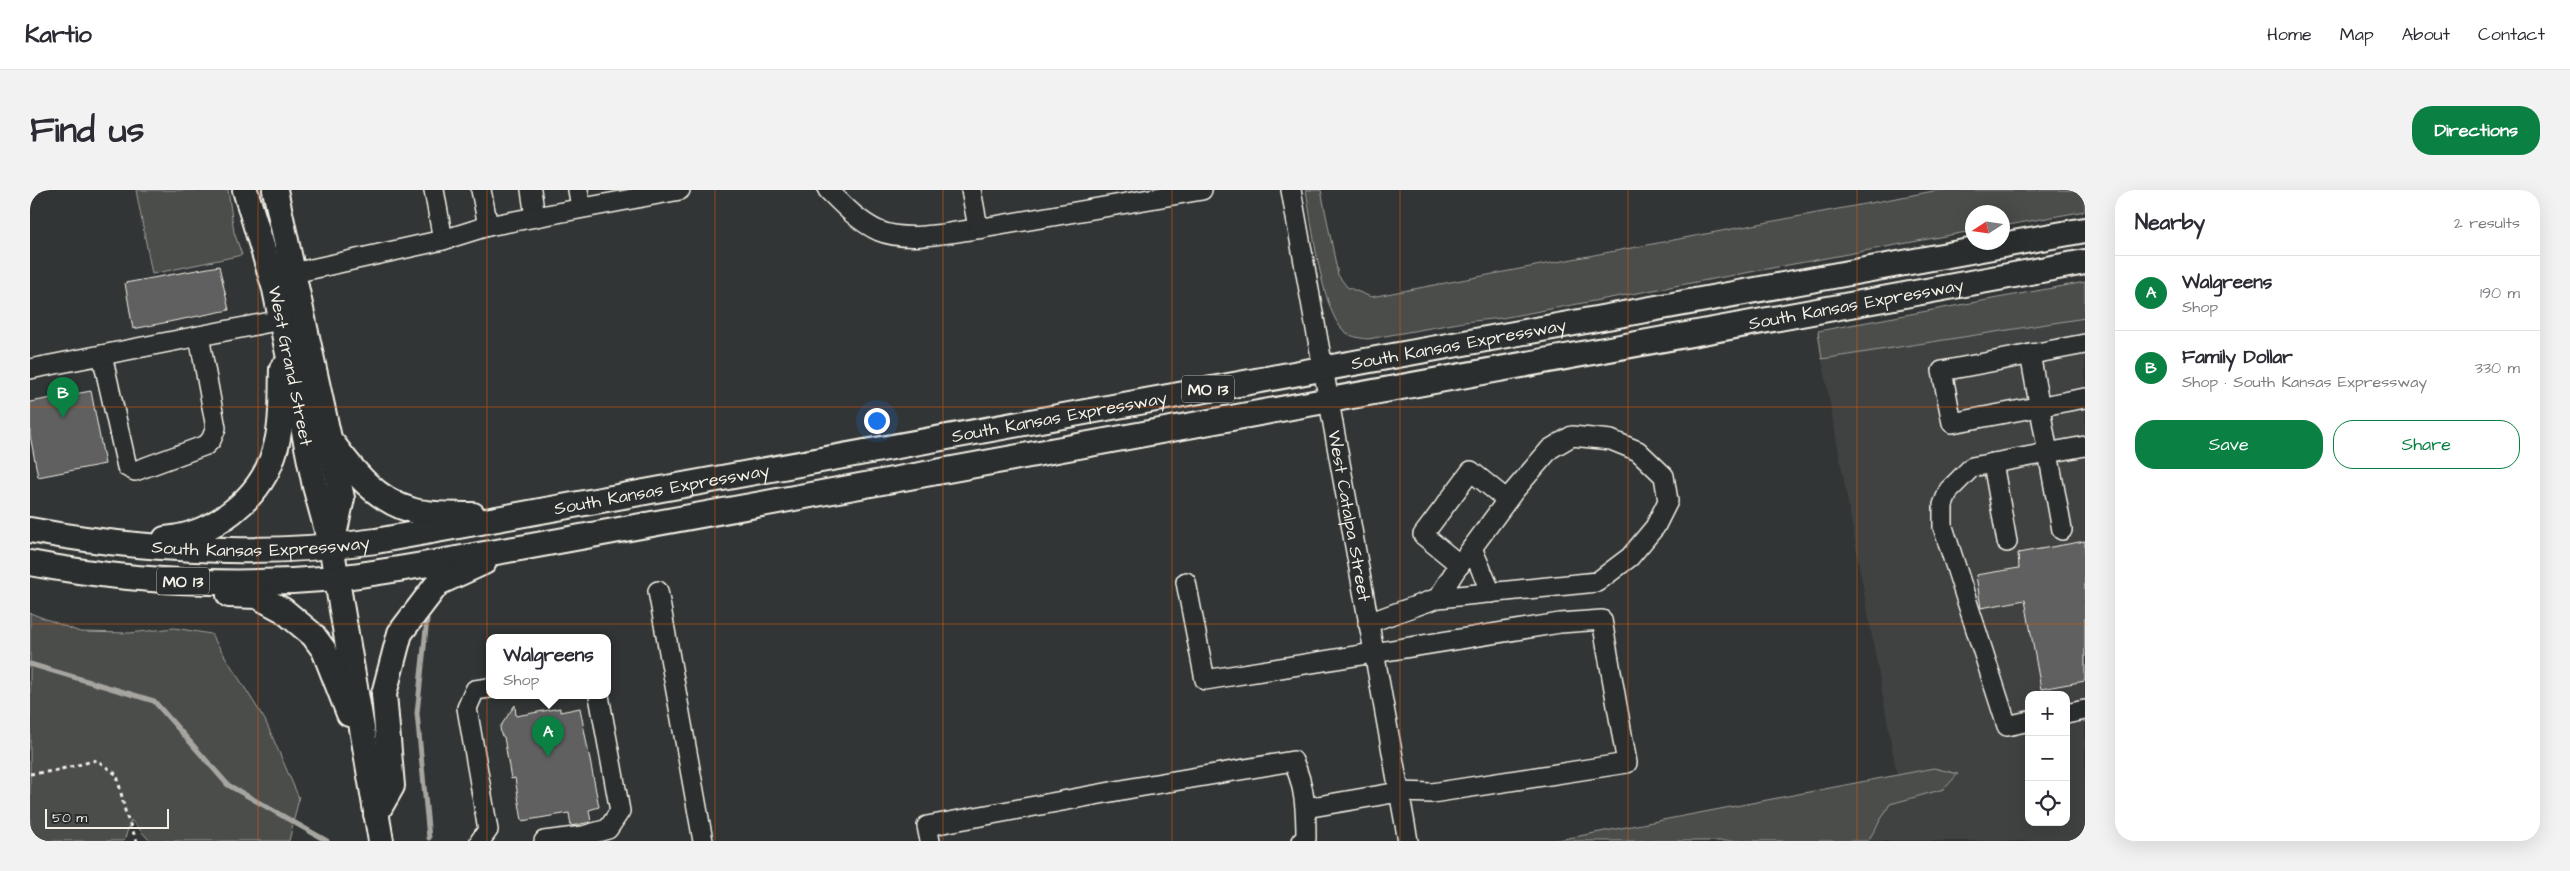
<!DOCTYPE html>
<meta charset="utf-8">
<style>
body{margin:0;font-family:"Architects Daughter",sans-serif;background:#f2f2f3;color:#2b2b33}
.controls{position:absolute;right:15px;bottom:15px;display:grid;overflow:hidden;border-radius:10px;box-shadow:0 5px 20px #0002}
.controls button{width:45px;height:45px;display:grid;place-items:center;padding:0;border:0;border-bottom:1px solid #e1e1e2;background:#fff;color:#2b2b33;font:25px sans-serif}
.compass{position:absolute;left:1935px;top:15px;width:45px;height:45px;border-radius:50%;background:#fff;box-shadow:0 5px 20px #0002;rotate:258deg}
.scale{position:absolute;left:15px;bottom:12px;width:124px;box-sizing:border-box;padding-left:5px;border:2px solid #f4f1e8;border-top:0;font-size:14px;line-height:18px;white-space:nowrap;color:#f4f1e8;-webkit-text-stroke:4px #2a2d2e;paint-order:stroke}
.you{position:absolute;left:846px;top:230px;width:18px;height:18px;margin:-12px;border:4px solid #fff;border-radius:50%;background:#1a73e8;box-shadow:0 0 0 8px #1a73e833}
.badge{display:grid;place-items:center;width:32px;height:32px;border-radius:50%;background:#0b8043;color:#fff;font-size:16px;font-weight:700}
.pin{position:absolute;translate:-50% -41px;filter:drop-shadow(0 1px 2px #0008)}
.pin::after{content:'';position:absolute;top:26px;width:18px;height:15px;background:inherit;clip-path:polygon(0 0,100% 0,50% 100%)}
.popup{position:absolute;left:456px;top:444px;width:125px;height:65px;box-sizing:border-box;display:grid;place-content:center;border-radius:10px;background:#fff;filter:drop-shadow(0 1px 4px #0005);font-size:16px;white-space:nowrap;color:#7c7c81}
.popup b{font-size:19px;color:#2b2b33}
.popup::after{content:'';position:absolute;left:50%;top:100%;margin-left:-10px;border:10px solid transparent;border-top-color:#fff}
.list{margin:0;padding:0;list-style:none}
h2{display:flex;justify-content:space-between;align-items:center;height:65px;margin:0;padding:0 20px;font-size:21px}
h2 small{font-size:16px;font-weight:400;color:#7c7c81}
.list li{display:grid;grid-template-columns:32px 1fr auto;gap:15px;align-items:center;box-sizing:border-box;height:75px;padding:0 20px;border-top:1px solid #e1e1e2}
.list b{display:block;font-size:19px;white-space:nowrap}
.list p{margin:0;font-size:16px;white-space:nowrap;color:#7c7c81}
.list em{font-size:16px;font-style:normal;color:#7c7c81}
.actions{display:flex;gap:10px;padding:15px 20px}
.actions a{flex:1;padding:11px 0;border:1px solid #0b8043;border-radius:20px;text-align:center;font-size:18px;color:#0b8043}
.actions .main{background:#0b8043;color:#fff}
.icon{flex:none;width:28px;height:28px;fill:none;stroke:currentColor;stroke-width:2;stroke-linecap:round;stroke-linejoin:round}
.map{position:relative;flex:none;width:2055px;height:651px;overflow:hidden;border-radius:20px}
header{display:flex;align-items:center;gap:30px;box-sizing:border-box;height:70px;padding:0 25px;background:#fff;border-bottom:1px solid #e1e1e2}
header strong{font-size:24px}
nav{display:flex;gap:28px;margin-inline-start:auto;font-size:18px}
.intro{display:flex;align-items:center;justify-content:space-between;box-sizing:border-box;height:120px;padding:0 30px}
h1{margin:0;font-size:35px}
.button{padding:12px 22px;border-radius:20px;background:#0b8043;color:#fff;font-size:18px;font-weight:700}
main{display:flex;gap:30px;padding:0 30px}
aside{flex:1;background:#fff;border-radius:20px;box-shadow:0 5px 20px #0002}
.map>svg:first-child{display:block}
</style>
<header>
<strong>Kartio</strong>
<nav><a>Home</a><a>Map</a><a>About</a><a>Contact</a></nav>
</header>
<div class="intro"><h1>Find us</h1><a class="button">Directions</a></div>
<main>
<div class="map">
<svg width="2055" height="651" viewBox="0 0 2055 651">
<rect width="100%" height="100%" fill="#323535"/>
<filter id="ink" filterUnits="userSpaceOnUse"><feTurbulence type="fractalNoise" baseFrequency=".02" numOctaves="2"/><feDisplacementMap in="SourceGraphic" scale="10" xChannelSelector="R" yChannelSelector="G"/><feConvolveMatrix kernelMatrix="1 2 1 2 8 2 1 2 1" color-interpolation-filters="sRGB"/></filter>
<g filter="url(#ink)">
<path fill="#404242" fill-rule="evenodd" d="M2055,128V651H1838L1860,614L1914,599L1904,578L1867,585L1792,169ZM1999,505H2036V632H1999Z"/>
<g fill="#4b4d4c" stroke="#a09f9a">
<path d="M106,0H198L204,42L212,65L122,84Z"/>
<path d="M1276,0H1291L1308,85L1317,97L1341,107L1909,0H2055V21L1973,36L1972,22H1942V41L1472,128L1434,132L1338,149C1329,148 1320,147 1313,140C1291,118 1282,33 1276,0Z"/>
<path d="M2055,92V128L1792,169L1788,141Z"/>
<path d="M0,423L50,442L100,443L144,438L181,444L235,530L269,608L259,651H120L101,630L94,651H0Z"/>
<path d="M1904,578L1928,584L1914,599L1860,614L1838,651H1523Z"/>
</g>
<g fill="none" stroke-linecap="round" stroke-linejoin="round">
<g stroke="#a6a5a0" stroke-width="5">
<path d="M397,429L387,523L399,648"/>
<path d="M0,474L124,511L198,595L297,651"/>
</g>
</g>
<g fill="#5f605f" stroke="#f4f1e8">
<path d="M189,76L199,120L103,139L95,93Z"/>
<path d="M61,201L75,274L8,287L0,245V212Z"/>
<path d="M2055,351V491L2011,499L1995,410L1951,418L1946,385L1989,378L1988,363Z"/>
<path d="M485,515L486,526L530,518V522L550,518L569,617L559,620L561,632L541,636L539,623L492,631L485,588L481,589L474,547L471,545L470,537Z"/>
</g>
<g fill="none" stroke-linecap="round" stroke-linejoin="round">
<defs>
<g id="minor">
<path d="M404,0L413,50"/>
<path d="M451,0L458,36"/>
<path d="M501,0L505,27"/>
<path d="M548,0L551,18"/>
<path d="M798,0C813,15 829,32 849,41C878,53 923,42 953,38"/>
<path d="M941,0L947,32L953,38L1172,0"/>
<path id="s1" d="M1261,0L1378,651"/>
<path d="M250,86L413,50L458,36L650,0"/>
<path d="M2055,154L1912,181L1922,233L2055,208"/>
<path d="M2000,164L2032,340"/>
<path d="M72,165L97,277L105,281L176,255L181,250L186,238L169,146"/>
<path d="M0,179L251,130"/>
<path d="M1963,273L1977,352"/>
<path d="M1442,358L1461,403"/>
<path d="M1430,375L1393,345L1441,281L1477,310"/>
<path d="M1156,392L1175,490L1530,433L1572,430L1597,573L1402,603L1369,602L1276,618"/>
<path d="M628,401L673,651"/>
<path d="M1338,433L1408,408L1425,381L1484,301L1520,259L1542,246L1581,250L1608,261L1634,286L1638,311L1625,337L1600,367L1567,392L1408,408"/>
<path d="M2036,524L2055,520"/>
<path d="M1999,531L1977,536L1913,337V315L1919,300L1942,277L2055,256"/>
<path d="M450,651L458,640L437,518L445,500L459,498"/>
<path d="M514,651L553,646L578,639L590,621L569,506"/>
<path d="M900,651L897,636L1108,597L1263,571C1275,596 1276,621 1276,648L1272,651"/>
</g>
<g id="major">
<path id="s2" d="M215,0L245,99L285,296L301,355L351,651"/>
<path d="M245,0L312,308L302,354"/>
<path d="M303,254C324,282 346,310 381,320C400,326 423,324 443,325"/>
<path id="s3" d="M0,340C114,361 231,367 346,351L2055,40"/>
<path d="M135,349C183,345 230,309 244,263C253,237 251,206 252,179"/>
<path id="s4" d="M0,373C100,392 204,397 306,388C369,381 433,367 496,357L2055,72"/>
<path d="M199,405L227,406L253,420L283,445L294,460L319,524"/>
<path d="M346,624L362,596L354,504L370,443L408,393L454,372"/>
</g>
</defs>
<use href="#minor" stroke="#f4f1e8" stroke-width="22"/>
<use href="#major" stroke="#f4f1e8" stroke-width="28"/>
<path stroke="#f4f1e8" stroke-width="3" stroke-dasharray="4 4" stroke-linecap="butt" d="M0,584L24,581L67,570L87,585L96,625L107,651"/>
<use href="#minor" stroke="#2a2d2e" stroke-width="19"/>
<use href="#major" stroke="#2a2d2e" stroke-width="24"/>
</g>
</g>
<path fill="none" stroke="#e8590c" stroke-width="1" stroke-opacity="0.55" d="M228,0V651M457,0V651M685,0V651M913,0V651M1142,0V651M1370,0V651M1598,0V651M1827,0V651M0,217H2055M0,434H2055"/>
<g text-anchor="middle" stroke-width="4" stroke-linejoin="round" paint-order="stroke">
<g fill="#2a2d2e" stroke="#b7b6b0" stroke-width="1">
<rect x="1152" y="185.5" width="52" height="27" rx="4"/>
<rect x="127" y="377.5" width="52" height="27" rx="4"/>
</g>
<g font-size="16" font-weight="bold" fill="#f4f1e8">
<text x="1178" y="205">MO 13</text>
<text x="153" y="397">MO 13</text>
</g>
<g font-size="18" fill="#f4f1e8" stroke="#2a2d2e">
<text dy="6" stroke="none"><textPath href="#s4" startOffset="1852">South Kansas Expressway</textPath></text>
<text dy="6" stroke="none"><textPath href="#s3" startOffset="1448">South Kansas Expressway</textPath></text>
<text dy="6" stroke="none"><textPath href="#s2" startOffset="182">West Grand Street</textPath></text>
<text dy="6" stroke="none"><textPath href="#s3" startOffset="1042">South Kansas Expressway</textPath></text>
<text dy="6" stroke="none"><textPath href="#s3" startOffset="638">South Kansas Expressway</textPath></text>
<text dy="6" stroke="none"><textPath href="#s1" startOffset="331">West Catalpa Street</textPath></text>
<text dy="6" stroke="none"><textPath href="#s3" startOffset="232">South Kansas Expressway</textPath></text>
</g>
</g>
</svg>
<div class="controls">
<button>+</button>
<button>−</button>
<button><svg class="icon" aria-label="locate" viewBox="0 0 24 24"><circle cx="12" cy="12" r="6"/><path d="M12 2v4M12 18v4M2 12h4M18 12h4"/></svg></button>
</div>
<svg class="compass" viewBox="-18 -18 36 36"><path d="M0-13l5 13h-10z" fill="#e53935"/><path d="M0 13l5-13h-10z" fill="#7c7c81"/></svg>
<div class="scale">50 m</div>
<div class="you"></div>
<div class="pin badge" style="left:518px;top:567px">A</div>
<div class="popup"><b>Walgreens</b>Shop</div>
<div class="pin badge" style="left:33px;top:228px">B</div>
</div>
<aside>
<h2>Nearby<small>2 results</small></h2>
<ul class="list">
<li><span class="badge">A</span><div><b>Walgreens</b><p>Shop</p></div><em>190 m</em></li>
<li><span class="badge">B</span><div><b>Family Dollar</b><p>Shop · South Kansas Expressway</p></div><em>330 m</em></li>
</ul>
<div class="actions"><a class="main">Save</a><a>Share</a></div>
</aside>
</main>
